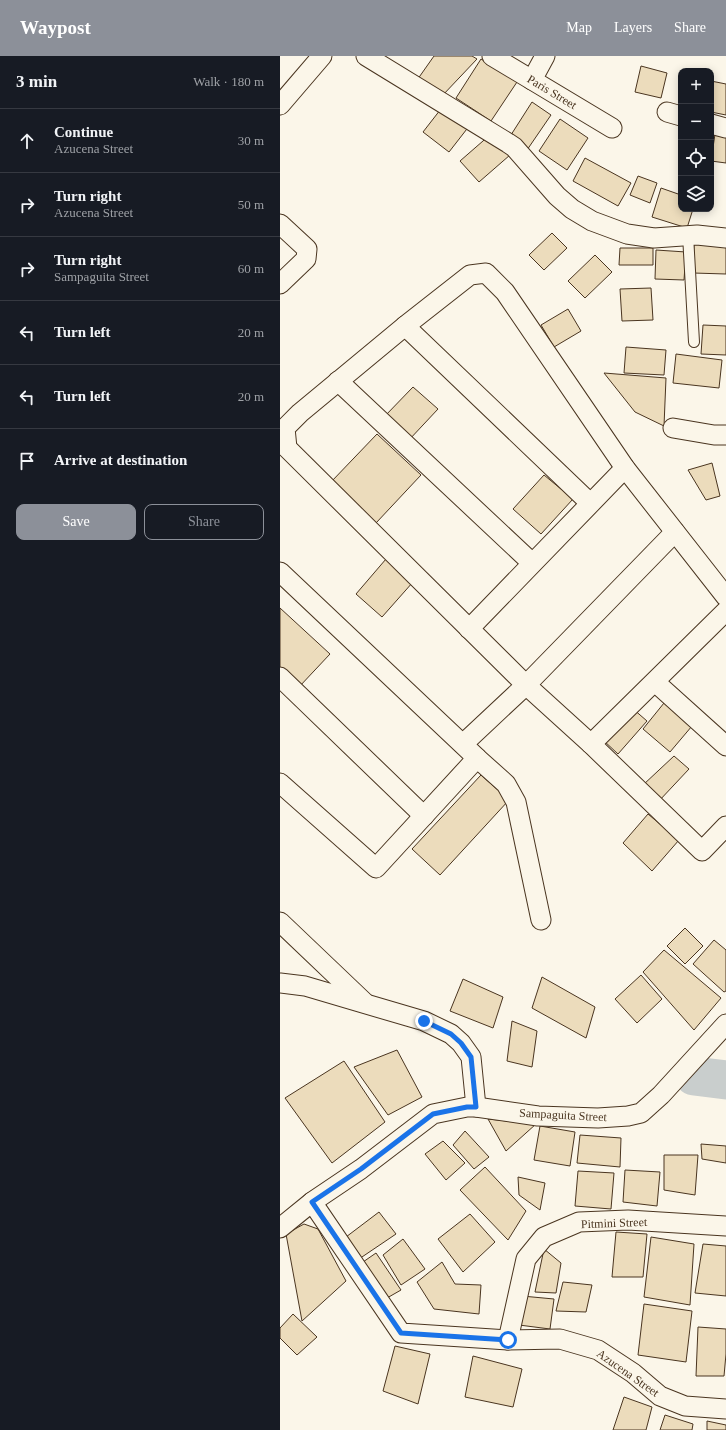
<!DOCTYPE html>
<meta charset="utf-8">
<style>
body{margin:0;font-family:"Times New Roman",serif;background:#20242c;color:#f1f3f6}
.controls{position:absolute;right:12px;top:12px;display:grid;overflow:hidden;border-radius:8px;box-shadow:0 2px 10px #0003}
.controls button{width:36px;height:36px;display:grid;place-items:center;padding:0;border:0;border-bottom:1px solid #363941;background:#171b24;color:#f1f3f6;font:20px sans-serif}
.stop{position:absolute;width:12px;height:12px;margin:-9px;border:3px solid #1a73e8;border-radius:50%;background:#fff}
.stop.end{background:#1a73e8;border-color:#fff;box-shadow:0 1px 4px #0008}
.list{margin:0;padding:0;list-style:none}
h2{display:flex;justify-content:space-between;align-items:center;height:52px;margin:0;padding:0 16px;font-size:17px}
h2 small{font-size:13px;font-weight:400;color:#9ea1a6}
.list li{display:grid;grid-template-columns:26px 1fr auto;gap:12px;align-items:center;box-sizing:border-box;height:64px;padding:0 16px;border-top:1px solid #363941}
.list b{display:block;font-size:15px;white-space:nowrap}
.list p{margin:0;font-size:13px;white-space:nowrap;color:#9ea1a6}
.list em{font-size:13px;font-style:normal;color:#9ea1a6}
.actions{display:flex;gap:8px;padding:12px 16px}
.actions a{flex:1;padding:9px 0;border:1px solid #8c9099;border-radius:8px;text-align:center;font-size:14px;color:#8c9099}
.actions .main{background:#8c9099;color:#fff}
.icon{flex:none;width:22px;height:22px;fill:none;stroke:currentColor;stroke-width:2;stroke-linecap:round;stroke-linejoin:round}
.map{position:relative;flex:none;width:446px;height:1374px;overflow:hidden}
header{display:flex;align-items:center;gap:24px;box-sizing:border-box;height:56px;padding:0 20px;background:#8c9099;color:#fff}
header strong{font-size:19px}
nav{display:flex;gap:22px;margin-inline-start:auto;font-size:14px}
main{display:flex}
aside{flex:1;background:#171b24}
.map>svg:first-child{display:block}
</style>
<header>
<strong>Waypost</strong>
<nav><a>Map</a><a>Layers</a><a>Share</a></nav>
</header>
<main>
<aside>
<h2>3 min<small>Walk · 180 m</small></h2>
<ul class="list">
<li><svg class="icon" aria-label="ahead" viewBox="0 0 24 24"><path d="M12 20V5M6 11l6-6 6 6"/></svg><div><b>Continue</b><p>Azucena Street</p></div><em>30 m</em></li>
<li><svg class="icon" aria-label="right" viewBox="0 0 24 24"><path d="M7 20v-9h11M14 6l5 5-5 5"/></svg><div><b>Turn right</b><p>Azucena Street</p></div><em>50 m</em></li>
<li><svg class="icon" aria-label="right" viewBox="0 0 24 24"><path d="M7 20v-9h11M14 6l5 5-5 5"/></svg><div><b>Turn right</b><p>Sampaguita Street</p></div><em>60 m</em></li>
<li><svg class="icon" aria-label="left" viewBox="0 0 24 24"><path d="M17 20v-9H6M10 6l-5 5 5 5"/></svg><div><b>Turn left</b></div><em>20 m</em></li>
<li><svg class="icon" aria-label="left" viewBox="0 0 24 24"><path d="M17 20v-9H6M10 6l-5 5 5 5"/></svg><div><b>Turn left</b></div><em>20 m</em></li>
<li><svg class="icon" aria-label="arrive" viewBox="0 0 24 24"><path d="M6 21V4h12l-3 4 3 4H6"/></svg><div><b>Arrive at destination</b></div></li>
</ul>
<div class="actions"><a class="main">Save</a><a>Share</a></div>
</aside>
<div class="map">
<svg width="446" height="1374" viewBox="0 0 446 1374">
<rect width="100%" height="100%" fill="#fbf6e9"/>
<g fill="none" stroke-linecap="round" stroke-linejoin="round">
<path stroke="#c9cecd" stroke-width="39" d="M414,1020L446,1024"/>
</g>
<g fill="#ecdcbc" stroke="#4a3520">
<path d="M154,0H192L197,3L162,40L135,27Z"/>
<path d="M201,3L237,26L211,65L176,42Z"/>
<path d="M361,10L387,17L381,42L355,36Z"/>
<path d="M431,25L446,28V59L431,56Z"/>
<path d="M252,46L271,59L247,94L229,82Z"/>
<path d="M164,49L190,69L169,96L143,76Z"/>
<path d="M280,63L308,82L287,114L259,95Z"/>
<path d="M211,78L230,99L199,126L180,105Z"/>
<path d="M435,78L446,79V107L431,105Z"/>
<path d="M305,102L351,127L338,150L293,125Z"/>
<path d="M358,120L377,127L370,147L350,139Z"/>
<path d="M381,132L401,139V153H413L407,172L372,161Z"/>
<path d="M272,177L287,192L264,214L249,199Z"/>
<path d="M414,185L446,186V218L413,217Z"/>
<path d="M340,192H373V209H339Z"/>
<path d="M376,194L406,196L404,224L375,223Z"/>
<path d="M315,199L332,216L305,242L288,225Z"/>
<path d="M371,232L373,264L342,265L340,233Z"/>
<path d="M288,253L301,275L274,291L261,269Z"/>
<path d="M423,269L446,270V299L421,298Z"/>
<path d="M346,291L386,294L384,319L344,317Z"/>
<path d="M396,298L442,304L439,332L393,327Z"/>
<path d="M324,317L386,322L384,370L355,356Z"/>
<path d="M133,331L158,353L128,385L104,361Z"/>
<path d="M97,378L141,419L96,467L51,426Z"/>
<path d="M432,407L440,440L426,444L408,414Z"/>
<path d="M264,419L293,443L261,478L233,453Z"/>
<path d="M106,503L133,526L102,561L76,538Z"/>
<path d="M0,552L50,598L19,631L0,613Z"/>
<path d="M384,647L412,670L390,696L363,673Z"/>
<path d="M352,652L367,665L338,698L323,684Z"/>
<path d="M394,700L409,713L378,746L363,729Z"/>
<path d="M201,719L229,744L160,819L132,793Z"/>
<path d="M368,758L399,784L372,815L343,787Z"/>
<path d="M405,872L423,890L405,908L387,890Z"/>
<path d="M434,884L446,894V935L444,936L413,908Z"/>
<path d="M384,894L441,942L414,974L363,916Z"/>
<path d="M361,919L382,943L357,967L335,943Z"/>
<path d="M262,921L315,951L306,982L252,952Z"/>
<path d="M183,923L223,941L213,972L170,955Z"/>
<path d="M232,965L257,975L252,1011L227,1005Z"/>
<path d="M117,994L142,1041L108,1059L74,1011Z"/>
<path d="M64,1005L105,1066L52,1107L5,1042Z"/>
<path d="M208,1063L256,1068L226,1095Z"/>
<path d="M260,1070L295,1076L290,1110L254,1104Z"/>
<path d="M185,1075L209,1101L194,1113L173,1089Z"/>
<path d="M300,1079L341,1082L340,1111L297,1107Z"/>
<path d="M163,1085L185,1107L166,1124L145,1098Z"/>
<path d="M421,1088L446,1090V1107L422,1103Z"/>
<path d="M384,1099H418L415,1139L384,1134Z"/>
<path d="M205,1111L246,1155L228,1184L180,1134Z"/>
<path d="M345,1114L380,1116L377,1150L343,1146Z"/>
<path d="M298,1115L334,1117L331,1153L295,1150Z"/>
<path d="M238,1121L265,1127L260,1154L239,1139Z"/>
<path d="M99,1156L116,1178L79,1203L66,1181Z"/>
<path d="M190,1158L215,1186L183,1216L158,1183Z"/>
<path d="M24,1168L38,1173L66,1225L22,1265L6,1178Z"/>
<path d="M336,1176L367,1178L363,1221H332Z"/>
<path d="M371,1181L414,1188L410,1249L364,1241Z"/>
<path d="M123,1183L145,1213L121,1229L103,1199Z"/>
<path d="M423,1188L446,1190V1240L415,1237Z"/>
<path d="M264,1193L281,1207L276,1237L255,1236Z"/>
<path d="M96,1197L121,1234L107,1242L83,1206Z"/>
<path d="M162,1206L175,1228L201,1229L199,1258L154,1253L137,1226Z"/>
<path d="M283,1226L312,1229L306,1256L276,1255Z"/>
<path d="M242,1240L274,1243L270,1273L239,1269Z"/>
<path d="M364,1248L412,1255L406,1306L358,1299Z"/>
<path d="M13,1258L37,1281L17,1299L0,1282V1272Z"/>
<path d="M418,1271L446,1273V1298L444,1320H416Z"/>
<path d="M115,1290L150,1298L138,1348L103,1335Z"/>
<path d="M193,1300L242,1313L233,1351L185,1341Z"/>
<path d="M344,1341L372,1351L366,1374H333Z"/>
<path d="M385,1359L413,1368L412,1374H380Z"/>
<path d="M427,1365L446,1369V1374H427Z"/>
</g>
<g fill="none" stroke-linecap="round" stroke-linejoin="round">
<defs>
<path id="service" d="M408,179L414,286"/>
<g id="minor">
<path d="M86,0L228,87L234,91L277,140L292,153L312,165L347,178L374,182L417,179L446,182"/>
<path d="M212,0L332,72"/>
<path d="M252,24L265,0"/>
<path d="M0,49L42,0"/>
<path d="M387,56L401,60"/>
<path d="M431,68L446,72"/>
<path d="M0,168L27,193L26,203L0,228"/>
<path d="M125,270L310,447"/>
<path d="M58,325L252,507"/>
<path d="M393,372L434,379H446"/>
<path d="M0,516L197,702L96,812L0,727"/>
<path d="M446,541L345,412L225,236L206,217L190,219L125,270L20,357L5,372L7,392L246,629L311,688L422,795L446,770"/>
<path d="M189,573L345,412"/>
<path d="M0,621L144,760"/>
<path d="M375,626L446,690"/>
<path d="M183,688L246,629L395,476"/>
<path d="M311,688L446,555"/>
<path d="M197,702L226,728L236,746L261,864"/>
<path d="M0,866L84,946"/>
<path d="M0,927L25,930L144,965L171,978L181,987L191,1001L196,1051"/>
<path d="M32,1146L121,1277L228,1284L280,1283L318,1294L353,1317L380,1340L405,1350L446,1353"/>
<path d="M0,1172L32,1146L81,1113L153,1058L187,1051H196L258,1060L318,1062L348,1060L361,1057L381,1039L446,968"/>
<path d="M228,1284L246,1203L264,1181L299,1166L348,1164L446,1170"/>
</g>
</defs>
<use href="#service" stroke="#4a3520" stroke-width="12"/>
<use href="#minor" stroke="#4a3520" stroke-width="21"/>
<use href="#service" stroke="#fbf6e9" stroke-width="10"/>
<use href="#minor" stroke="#fbf6e9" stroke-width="19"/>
</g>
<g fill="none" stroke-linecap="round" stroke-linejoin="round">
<path stroke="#1a73e8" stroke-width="5" d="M144,965L171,978L181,987L191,1001L196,1051H187L153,1058L81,1113L32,1146L121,1277L228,1284"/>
</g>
<g text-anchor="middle" stroke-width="3" stroke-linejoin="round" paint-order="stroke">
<g font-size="12" fill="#4a3520" stroke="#fbf6e9">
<text transform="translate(272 36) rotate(31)" y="4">Paris Street</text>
<text transform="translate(283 1059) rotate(3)" y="4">Sampaguita Street</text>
<text transform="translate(334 1167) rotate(-2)" y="4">Pitmini Street</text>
<text transform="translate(348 1317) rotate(35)" y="4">Azucena Street</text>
</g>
</g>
</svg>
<div class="controls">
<button>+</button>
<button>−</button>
<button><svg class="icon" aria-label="locate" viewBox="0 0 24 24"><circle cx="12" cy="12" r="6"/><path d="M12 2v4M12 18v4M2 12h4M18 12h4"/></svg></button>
<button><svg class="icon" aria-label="layers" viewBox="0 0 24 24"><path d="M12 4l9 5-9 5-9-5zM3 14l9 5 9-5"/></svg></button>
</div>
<div class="stop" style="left:228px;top:1284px"></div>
<div class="stop end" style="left:144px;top:965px"></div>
</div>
</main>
